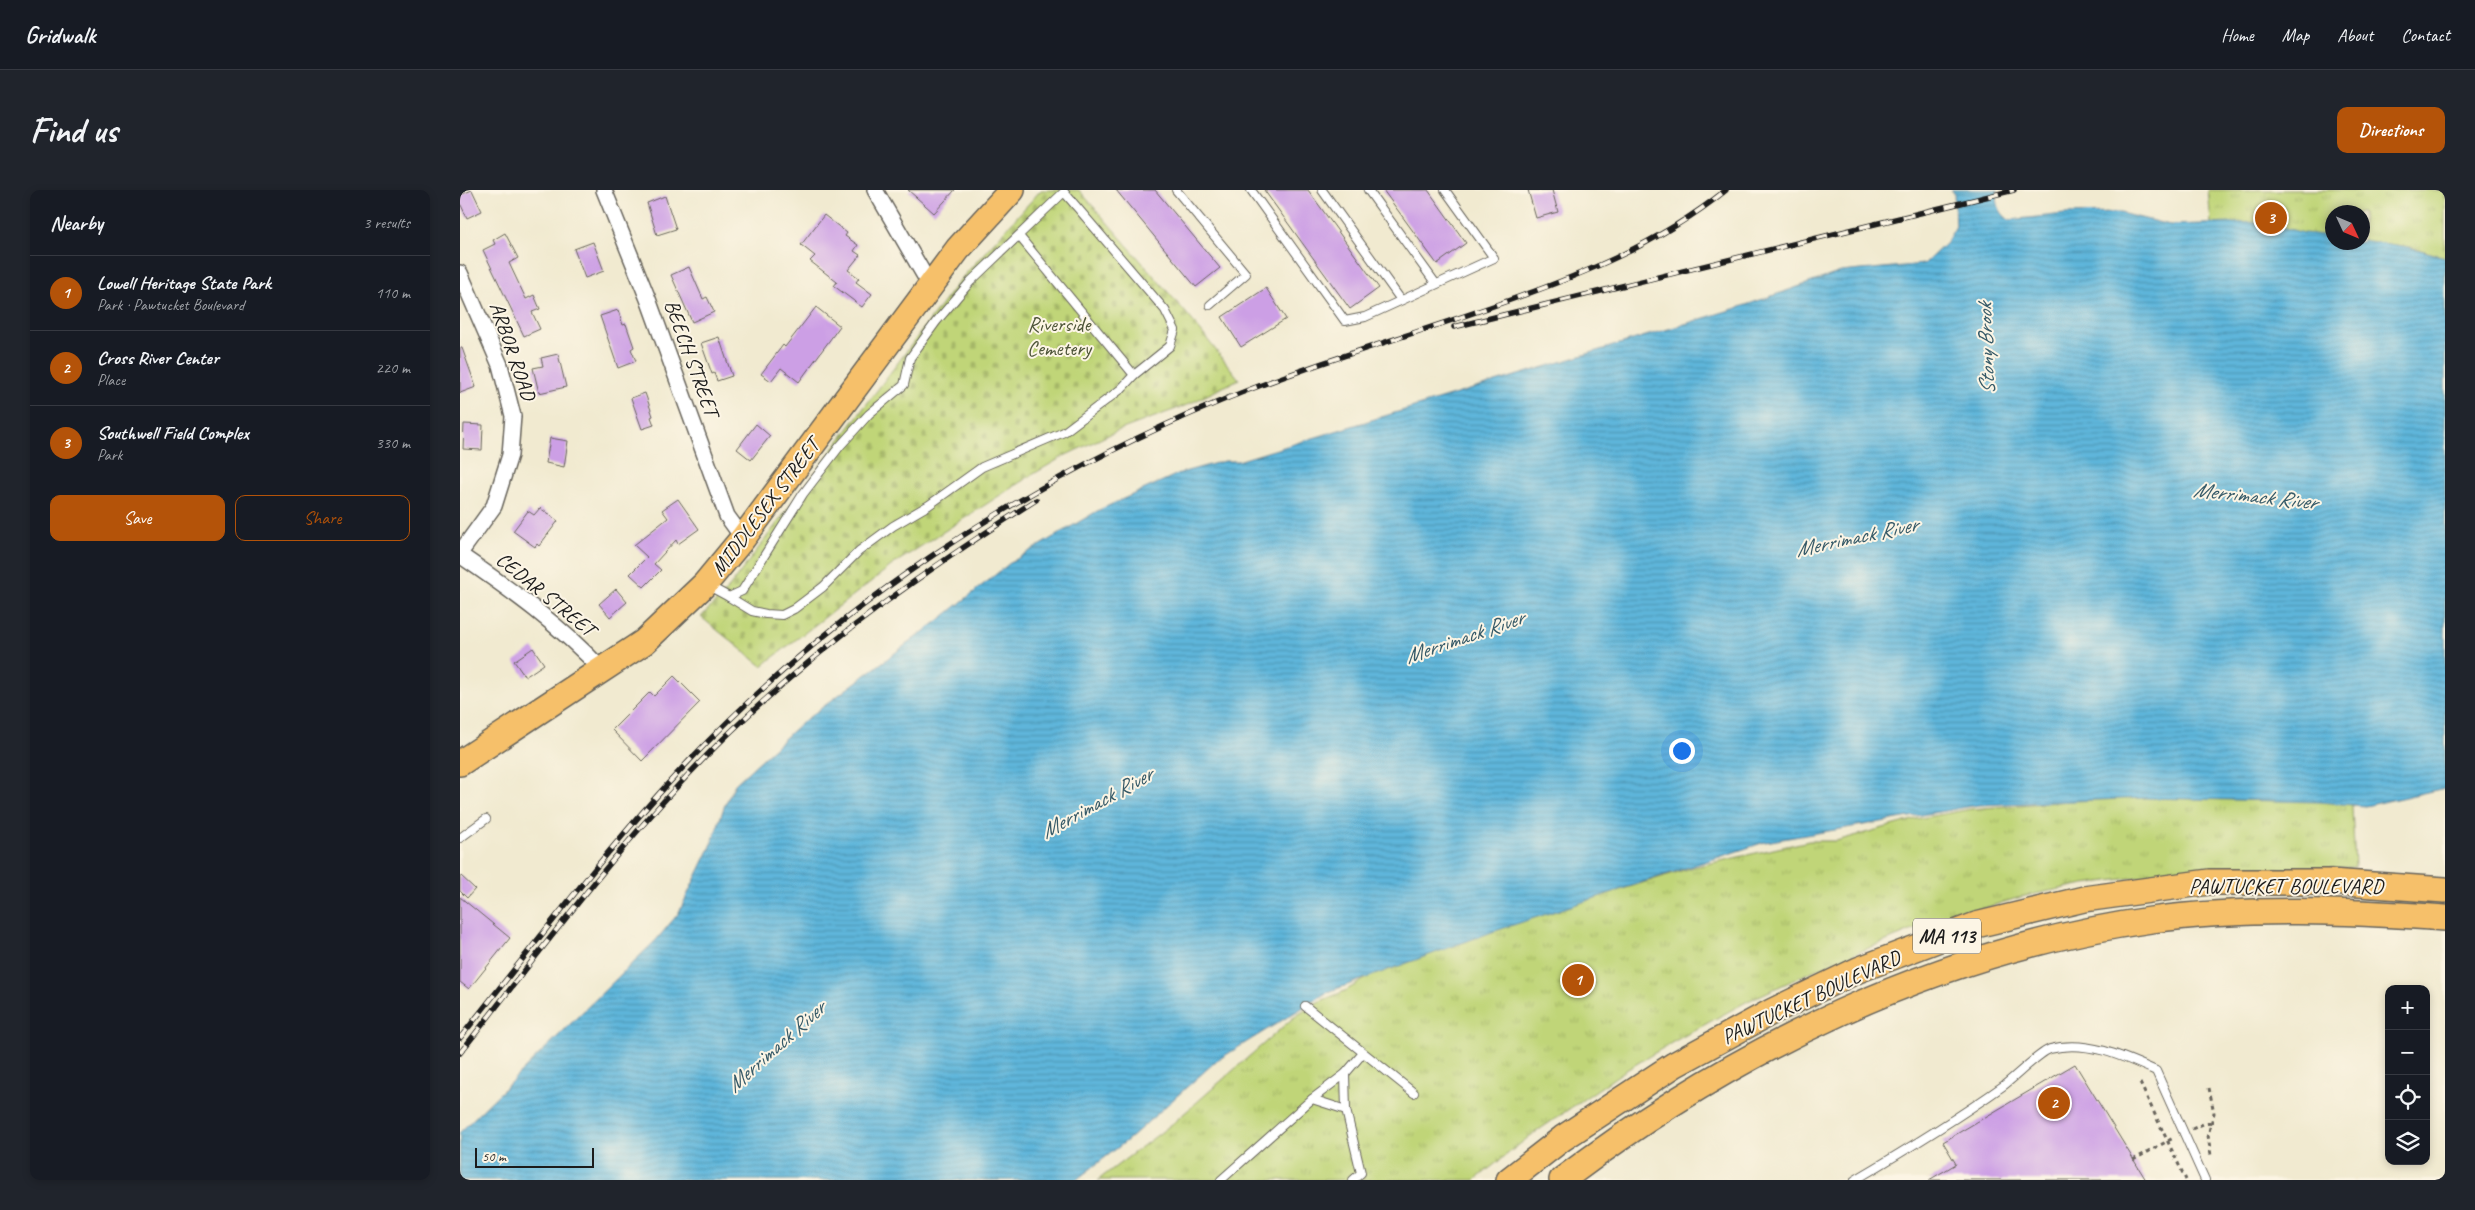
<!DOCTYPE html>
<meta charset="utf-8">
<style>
body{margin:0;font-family:Caveat,sans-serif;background:#20242c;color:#f1f3f6}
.controls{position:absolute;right:15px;bottom:15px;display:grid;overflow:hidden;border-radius:10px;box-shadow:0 2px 8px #0003}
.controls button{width:45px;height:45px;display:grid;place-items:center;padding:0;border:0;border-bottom:1px solid #363941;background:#171b24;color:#f1f3f6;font:25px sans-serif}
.compass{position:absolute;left:1865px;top:15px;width:45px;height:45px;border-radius:50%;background:#171b24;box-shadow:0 2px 8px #0003;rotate:134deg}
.scale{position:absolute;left:15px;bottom:12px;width:119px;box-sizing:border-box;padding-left:5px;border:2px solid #1c1c1c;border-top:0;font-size:14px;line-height:18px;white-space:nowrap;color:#1c1c1c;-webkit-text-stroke:4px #fcf5e5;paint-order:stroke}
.you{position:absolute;left:1221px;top:560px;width:18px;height:18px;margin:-12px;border:4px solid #fff;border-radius:50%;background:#1a73e8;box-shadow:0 0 0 8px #1a73e833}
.badge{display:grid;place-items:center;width:32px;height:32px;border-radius:50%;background:#b45309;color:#fff;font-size:16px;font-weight:700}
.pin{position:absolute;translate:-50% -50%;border:2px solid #fff;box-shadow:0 1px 5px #0006}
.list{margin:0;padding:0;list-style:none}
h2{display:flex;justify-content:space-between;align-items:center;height:65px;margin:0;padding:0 20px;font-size:21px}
h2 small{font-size:16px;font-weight:400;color:#9ea1a6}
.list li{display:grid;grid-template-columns:32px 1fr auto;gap:15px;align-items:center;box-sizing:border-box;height:75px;padding:0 20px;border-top:1px solid #363941}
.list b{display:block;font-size:19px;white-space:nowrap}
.list p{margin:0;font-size:16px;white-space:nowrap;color:#9ea1a6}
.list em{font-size:16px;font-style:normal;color:#9ea1a6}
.actions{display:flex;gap:10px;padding:15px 20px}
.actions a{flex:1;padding:11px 0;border:1px solid #b45309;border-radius:10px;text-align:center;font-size:18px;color:#b45309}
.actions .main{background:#b45309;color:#fff}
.icon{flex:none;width:28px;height:28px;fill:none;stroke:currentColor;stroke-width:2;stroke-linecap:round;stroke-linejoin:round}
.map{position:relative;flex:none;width:1985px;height:990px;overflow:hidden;border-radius:10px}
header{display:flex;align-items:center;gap:30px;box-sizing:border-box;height:70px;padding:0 25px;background:#171b24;border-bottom:1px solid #363941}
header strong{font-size:24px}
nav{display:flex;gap:28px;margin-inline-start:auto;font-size:18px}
.intro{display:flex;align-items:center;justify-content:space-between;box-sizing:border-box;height:120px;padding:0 30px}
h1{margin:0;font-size:35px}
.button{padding:12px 22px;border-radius:10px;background:#b45309;color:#fff;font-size:18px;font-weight:700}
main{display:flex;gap:30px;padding:0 30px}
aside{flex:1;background:#171b24;border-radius:10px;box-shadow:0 2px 8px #0003}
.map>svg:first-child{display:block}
</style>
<header>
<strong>Gridwalk</strong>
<nav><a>Home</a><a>Map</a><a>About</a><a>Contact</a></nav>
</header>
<div class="intro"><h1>Find us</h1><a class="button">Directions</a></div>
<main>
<aside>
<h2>Nearby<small>3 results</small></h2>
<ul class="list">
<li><span class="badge">1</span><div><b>Lowell Heritage State Park</b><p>Park · Pawtucket Boulevard</p></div><em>110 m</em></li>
<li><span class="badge">2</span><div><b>Cross River Center</b><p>Place</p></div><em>220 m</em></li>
<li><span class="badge">3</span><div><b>Southwell Field Complex</b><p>Park</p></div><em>330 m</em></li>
</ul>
<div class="actions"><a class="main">Save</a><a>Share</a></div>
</aside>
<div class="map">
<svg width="1985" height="990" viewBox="0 0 1985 990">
<defs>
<pattern id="cemetery-stones" width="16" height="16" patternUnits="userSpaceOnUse" patternTransform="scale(1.25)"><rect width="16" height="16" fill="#c0d578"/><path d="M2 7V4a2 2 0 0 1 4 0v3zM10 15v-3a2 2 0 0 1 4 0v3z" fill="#a4b667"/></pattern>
<pattern id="park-tufts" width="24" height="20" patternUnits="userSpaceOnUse" patternTransform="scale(1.25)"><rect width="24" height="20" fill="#c0d578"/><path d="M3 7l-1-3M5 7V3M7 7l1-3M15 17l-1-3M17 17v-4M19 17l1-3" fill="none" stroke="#a4b667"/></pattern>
<pattern id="water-rules" width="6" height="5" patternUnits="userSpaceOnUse" patternTransform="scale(1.25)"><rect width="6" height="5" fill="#5eb6db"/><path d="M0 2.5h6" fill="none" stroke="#4d93b1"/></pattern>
</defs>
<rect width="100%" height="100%" fill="#fcf5e5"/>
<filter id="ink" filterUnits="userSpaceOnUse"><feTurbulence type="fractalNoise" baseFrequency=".02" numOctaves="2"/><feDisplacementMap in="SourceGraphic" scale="10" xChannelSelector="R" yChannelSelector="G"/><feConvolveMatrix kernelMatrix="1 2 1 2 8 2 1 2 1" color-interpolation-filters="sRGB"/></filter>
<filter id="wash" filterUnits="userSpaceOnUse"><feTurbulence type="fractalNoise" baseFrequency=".0096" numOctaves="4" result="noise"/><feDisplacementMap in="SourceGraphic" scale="20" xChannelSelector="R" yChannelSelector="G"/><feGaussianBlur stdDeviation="1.12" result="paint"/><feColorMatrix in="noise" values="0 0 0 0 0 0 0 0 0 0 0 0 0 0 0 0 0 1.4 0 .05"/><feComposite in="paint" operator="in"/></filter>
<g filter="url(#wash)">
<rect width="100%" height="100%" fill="#f1ead0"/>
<path fill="url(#cemetery-stones)" stroke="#6e784a" d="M581,0H619L727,124L779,189L727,215L657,241L606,265L570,286L435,373L302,476L241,427L267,400L500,90Z"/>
<g fill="url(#park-tufts)" stroke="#6e784a">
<path d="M1748,0H1985V67L1950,57L1903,51L1902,22H1872V48L1751,33Z"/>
<path d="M1890,577L1895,677L1720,682L1624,694L1561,707L1458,738L1355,780L1288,811L1213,852L1163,882L1070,946L1015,990H638L712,934L833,828L858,812L885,801L942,767L1234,677L1349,651H1376L1456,629L1511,619L1621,610Z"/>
</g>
<path fill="url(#water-rules)" stroke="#3d697c" d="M1491,0H1538C1536,12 1538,22 1549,30L1605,24L1660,23L1710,35L1803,32L1844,43L1872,46V52H1902L1903,50L1949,57L1985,67V598L1905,616L1859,612L1686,608L1519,615L1305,652L1032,742L868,802L756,871L669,949L616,990H0V942L197,749L218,724L251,656L264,617L275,594L340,534L479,430L550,373L639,320L720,283L764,271H778L1280,117L1381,82L1464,74L1486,53L1496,36L1494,3Z"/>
<g id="blocks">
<g fill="#cc9fe5">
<path d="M12,0L22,21L7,28L0,13V5Z"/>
<path d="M448,0H495L474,23Z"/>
<path d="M656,0H695L760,78L736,97Z"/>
<path d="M804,0H848L919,98L890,119Z"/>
<path d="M923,0H968L1006,53L977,74Z"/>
<path d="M1068,0H1092L1098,22L1076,28Z"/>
<path d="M205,6L216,39L197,45L187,13Z"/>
<path d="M364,25L387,43L385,46L398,55L394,61L400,65L388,80L399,88L396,92L412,104L402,117L374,96L377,92L350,71L355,66L341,55Z"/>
<path d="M45,43L58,68L49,73L66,109L74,105L80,119L72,122L80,139L64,146L23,60L35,54L33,50Z"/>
<path d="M133,52L144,81L125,88L114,59Z"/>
<path d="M229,77L243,109L247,107L254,122L232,132L211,85Z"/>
<path d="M806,98L826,129L781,157L762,127Z"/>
<path d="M356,117L380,136L339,192L321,178L311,191L301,184L323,155L325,157Z"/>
<path d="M158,120L163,135L166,134L174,157L171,159L176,171L158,178L140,126Z"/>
<path d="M259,147L272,186L257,191L254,183L252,184L241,153Z"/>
<path d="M0,158H2L16,197L0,203Z"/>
<path d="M98,164L106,197L79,203L73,178L83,176L81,168Z"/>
<path d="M185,203L193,226L191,227L194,235L182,239L171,208Z"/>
<path d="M4,234L23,235L22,260L3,259Z"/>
<path d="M296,234L310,246L291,270L277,259Z"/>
<path d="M90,248L108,251L104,277L86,273Z"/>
<path d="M218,309L239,339L218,354L216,350L194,374L201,380L184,397L170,384L187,367L174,355L208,328L202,320Z"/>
<path d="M80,318L98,331L79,356L77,354L75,357L53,341L68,321L74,325Z"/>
<path d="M156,399L167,412L150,427L139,414Z"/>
<path d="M73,458L84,474L65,487L54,471Z"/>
<path d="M214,486L240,512L182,571L152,540L190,502L194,506Z"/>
<path d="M0,685L15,699L7,708L0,701Z"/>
<path d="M0,707L50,748L9,799L0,792Z"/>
<path d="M1615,874L1686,990H1469L1496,974L1483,952Z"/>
</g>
</g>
</g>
<g filter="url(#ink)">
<use href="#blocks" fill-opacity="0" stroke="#67645b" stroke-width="1"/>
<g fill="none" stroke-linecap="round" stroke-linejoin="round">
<defs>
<g id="service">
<path d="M716,0L786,84L750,115"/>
<path d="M791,0L885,131L905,127L1034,68L985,0"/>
<path d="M862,0L941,110"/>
<path d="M908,0L976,94"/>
<path d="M247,395L269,407L282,401L343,304L380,256L409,224L444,195L450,168L476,132L511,91L604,2L705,120L715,140L710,156L674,185L559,46"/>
<path d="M269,407L292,421L306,424L322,425L334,419L363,397L399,361L433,336L469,315L522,277L604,242L661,199L674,185"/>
<path d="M0,648L26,629"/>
<path d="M845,816L954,903"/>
<path d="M885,884L903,863"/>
<path d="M852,909L885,884L886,920"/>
<path d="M761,990L852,909L886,920L901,983L893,990"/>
<path d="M1395,990C1446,960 1495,930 1543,896C1554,888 1580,862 1590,859C1626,849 1665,867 1696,881L1745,990"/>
</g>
<g id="minor">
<path d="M144,0L188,109L267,326L283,348"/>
<path d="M415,0L470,95"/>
<path d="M0,83L40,175L53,226L50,265L34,316L0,363"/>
<path d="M0,365C51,400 100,435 143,481"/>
</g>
<g id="primary">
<path d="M0,573L184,452L245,394L283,348L498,59L552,0"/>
<path d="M1049,990L1103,948L1214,875L1313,821L1398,780L1516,735L1624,709L1749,692H1870L1985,700"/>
<path d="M1102,990C1273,860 1477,760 1691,730C1788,717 1887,721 1985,728"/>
</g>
</defs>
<use href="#service" stroke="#67645b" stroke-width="10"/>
<use href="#minor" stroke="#67645b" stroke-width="18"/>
<use href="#primary" stroke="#67645b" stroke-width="28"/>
<g stroke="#67645b" stroke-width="3" stroke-dasharray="4 4" stroke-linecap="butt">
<path d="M1680,893L1726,990"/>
<path d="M1749,898L1754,923L1748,945L1751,966"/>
<path d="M1732,939L1743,934L1753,933"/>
<path d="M1673,970L1715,947"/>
</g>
<use href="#service" stroke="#fff" stroke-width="8"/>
<use href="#minor" stroke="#fff" stroke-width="15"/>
<use href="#primary" stroke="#f6c06b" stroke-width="25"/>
<defs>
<g id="rail">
<path d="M994,137L1554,0"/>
<path d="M0,848C75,754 147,658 229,571C376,416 559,295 756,213C847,175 943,148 1036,115C1117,87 1198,55 1266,0"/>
<path d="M0,863C90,750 176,630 282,531C372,446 472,376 576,310"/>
</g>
</defs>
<use href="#rail" stroke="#1c1c1c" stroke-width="5.5"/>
<use href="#rail" stroke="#fcf5e5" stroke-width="4" stroke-dasharray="11" stroke-linecap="butt"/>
</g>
</g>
<g text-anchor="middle" stroke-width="4" stroke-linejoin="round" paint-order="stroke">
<rect fill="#fcf5e5" stroke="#5f5d58" stroke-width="1" x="1453" y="728.5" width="68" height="35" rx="4"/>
<g font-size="20" font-weight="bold" fill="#1c1c1c">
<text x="1487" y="753">MA 113</text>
</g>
<g font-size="21" fill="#4d5438" stroke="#fcf5e5">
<text x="599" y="141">Riverside<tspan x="599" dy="24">Cemetery</tspan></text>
</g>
<g font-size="21" fill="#1c1c1c" stroke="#fcf5e5">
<text transform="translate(53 161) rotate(71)" y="7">ARBOR ROAD</text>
<text transform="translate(232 168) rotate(70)" y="7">BEECH STREET</text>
<text transform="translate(305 317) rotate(-53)" y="7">MIDDLESEX STREET</text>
<text transform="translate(86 404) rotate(39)" y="7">CEDAR STREET</text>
<text x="1826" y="703">PAWTUCKET BOULEVARD</text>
<text transform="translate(1351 807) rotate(-25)" y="7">PAWTUCKET BOULEVARD</text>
</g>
<g font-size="22" font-style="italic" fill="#365a68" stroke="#fcf5e5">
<text transform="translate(1525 159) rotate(-92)" y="8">Stony Brook</text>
<text transform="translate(1795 305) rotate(6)" y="8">Merrimack River</text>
<text transform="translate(1396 346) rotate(-12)" y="8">Merrimack River</text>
<text transform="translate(1004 446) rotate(-19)" y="8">Merrimack River</text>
<text transform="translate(636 612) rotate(-29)" y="8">Merrimack River</text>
<text transform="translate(315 856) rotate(-42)" y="8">Merrimack River</text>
</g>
</g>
</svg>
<div class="controls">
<button>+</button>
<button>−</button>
<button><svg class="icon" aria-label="locate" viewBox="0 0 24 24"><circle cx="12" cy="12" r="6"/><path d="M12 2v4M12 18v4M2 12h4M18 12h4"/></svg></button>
<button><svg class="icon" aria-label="layers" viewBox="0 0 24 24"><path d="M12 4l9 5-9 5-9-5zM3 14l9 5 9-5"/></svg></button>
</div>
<svg class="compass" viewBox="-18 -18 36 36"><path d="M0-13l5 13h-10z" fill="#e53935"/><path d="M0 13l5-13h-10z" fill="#9ea1a6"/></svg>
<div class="scale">50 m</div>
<div class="you"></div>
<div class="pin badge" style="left:1118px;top:790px">1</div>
<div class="pin badge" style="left:1594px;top:913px">2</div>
<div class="pin badge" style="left:1811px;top:28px">3</div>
</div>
</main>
